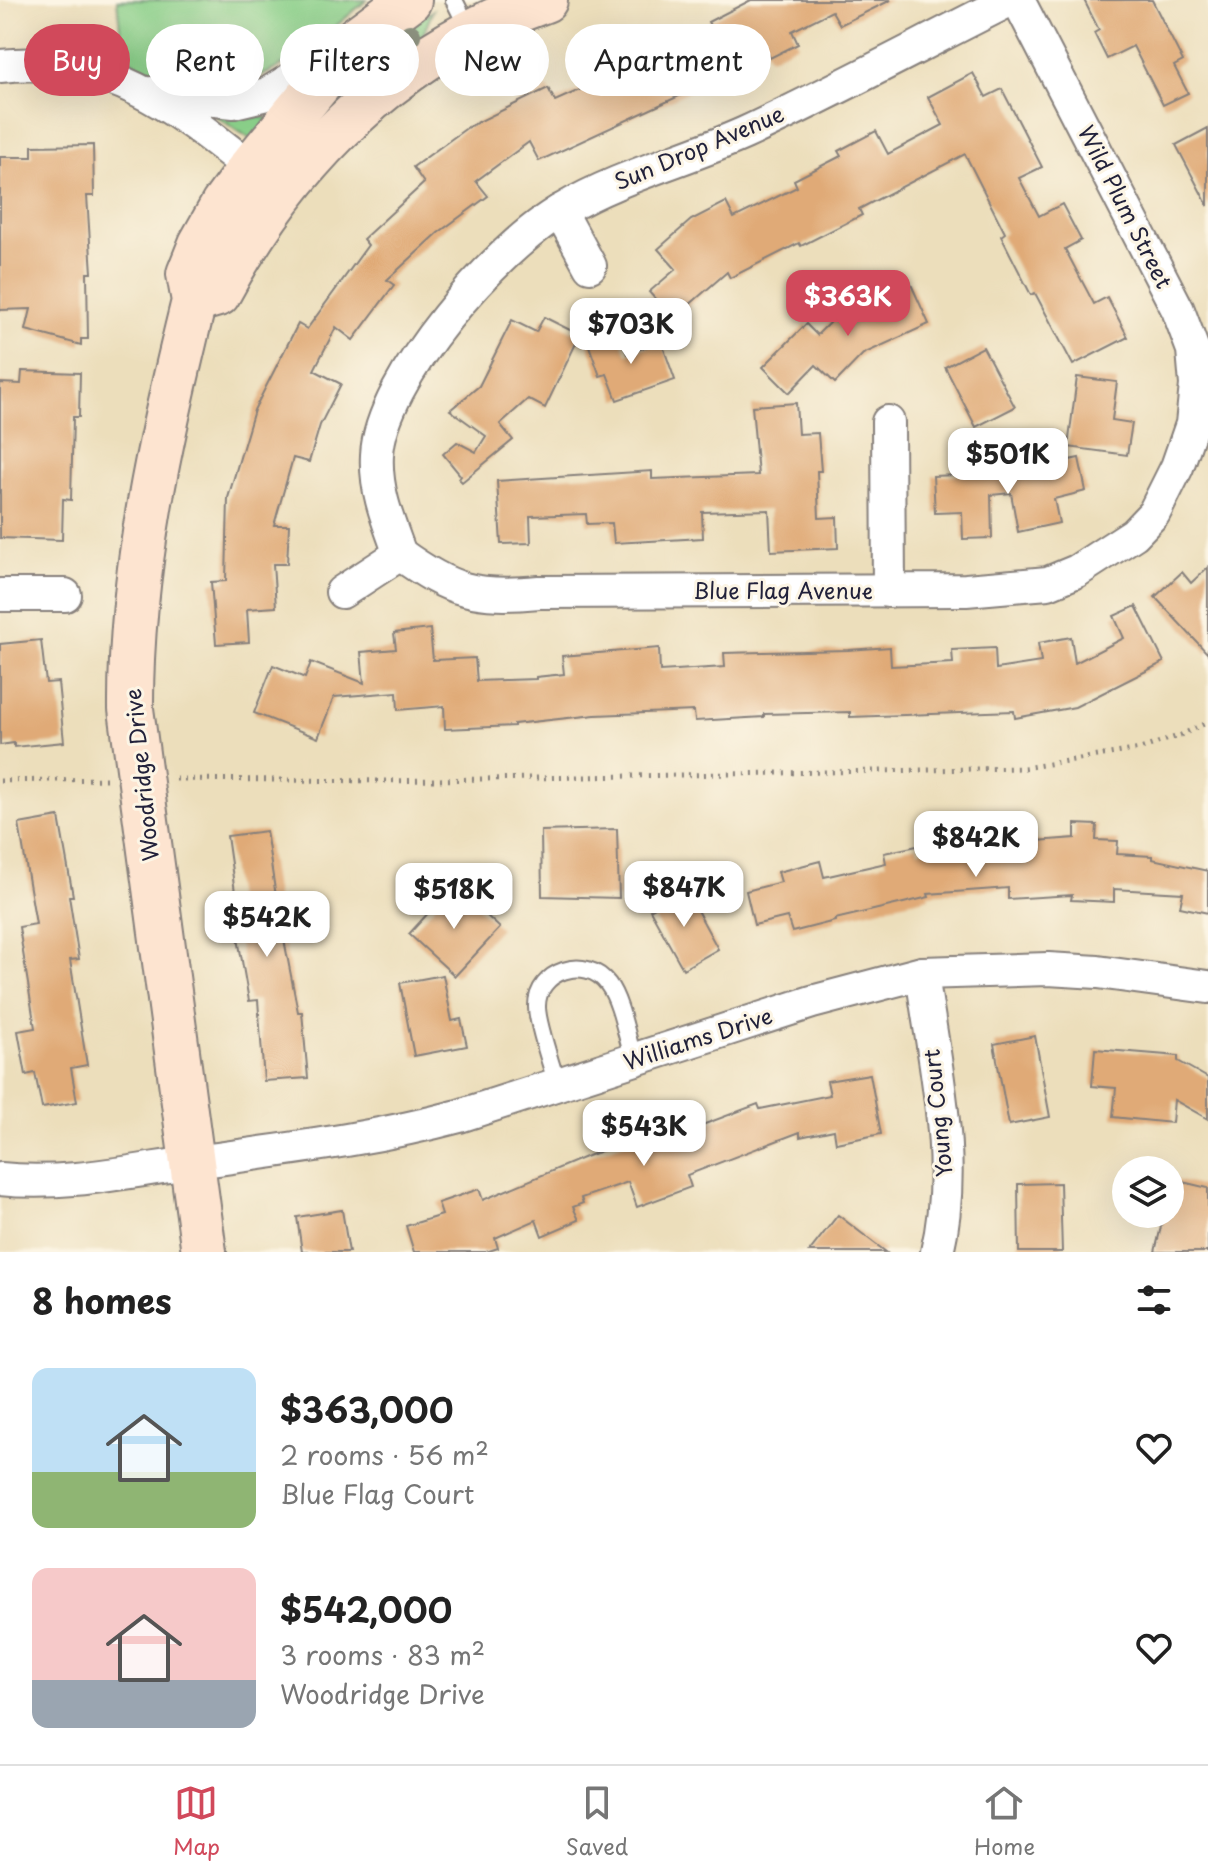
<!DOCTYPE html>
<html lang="en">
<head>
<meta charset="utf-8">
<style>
  :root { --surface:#fff; --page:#f6f6f6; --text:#222; --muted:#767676; --line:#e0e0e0; --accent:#d1495b }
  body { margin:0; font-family:"Playpen Sans",sans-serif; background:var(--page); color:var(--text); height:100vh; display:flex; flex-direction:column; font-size:30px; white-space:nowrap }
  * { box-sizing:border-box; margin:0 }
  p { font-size:26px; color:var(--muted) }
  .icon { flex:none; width:44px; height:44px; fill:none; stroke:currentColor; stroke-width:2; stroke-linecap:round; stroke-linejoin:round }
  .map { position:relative; height:1252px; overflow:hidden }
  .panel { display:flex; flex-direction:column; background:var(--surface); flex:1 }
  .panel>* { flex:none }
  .guide { position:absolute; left:24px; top:24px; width:800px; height:72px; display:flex; gap:16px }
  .controls { position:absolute; left:1112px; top:1156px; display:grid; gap:16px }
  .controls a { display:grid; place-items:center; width:72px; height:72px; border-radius:50%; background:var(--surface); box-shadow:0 8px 32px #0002; font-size:40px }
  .price { position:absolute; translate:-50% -68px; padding:0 18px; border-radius:16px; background:#fff; color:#222; font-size:26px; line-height:52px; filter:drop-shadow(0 2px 4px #0008) }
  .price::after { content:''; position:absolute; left:50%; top:48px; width:24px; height:18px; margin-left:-12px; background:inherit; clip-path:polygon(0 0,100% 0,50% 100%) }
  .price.active { background:var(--accent); color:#fff }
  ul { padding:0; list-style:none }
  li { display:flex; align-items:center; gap:24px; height:200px; padding:0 32px }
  li span { display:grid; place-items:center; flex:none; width:224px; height:160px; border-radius:16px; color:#555 }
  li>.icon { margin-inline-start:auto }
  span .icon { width:96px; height:96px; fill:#fffc; stroke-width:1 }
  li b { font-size:34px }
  h2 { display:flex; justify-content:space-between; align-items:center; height:96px; padding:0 32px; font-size:34px }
  .chip { padding:0 28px; border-radius:36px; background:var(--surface); box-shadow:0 8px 32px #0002; font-size:28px; line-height:72px }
  .chip.active { background:var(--accent); color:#fff }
  .menu { display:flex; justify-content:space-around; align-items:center; height:112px; border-top:2px solid var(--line); background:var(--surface); font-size:22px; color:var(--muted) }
  .menu a { display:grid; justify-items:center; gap:4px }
  .menu .active { color:var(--accent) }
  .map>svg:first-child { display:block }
</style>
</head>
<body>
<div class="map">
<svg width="1208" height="1252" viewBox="0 0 1208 1252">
  <rect width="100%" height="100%" fill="#fcf5e5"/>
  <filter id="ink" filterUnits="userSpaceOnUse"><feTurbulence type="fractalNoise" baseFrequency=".0125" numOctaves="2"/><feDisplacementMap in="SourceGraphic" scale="16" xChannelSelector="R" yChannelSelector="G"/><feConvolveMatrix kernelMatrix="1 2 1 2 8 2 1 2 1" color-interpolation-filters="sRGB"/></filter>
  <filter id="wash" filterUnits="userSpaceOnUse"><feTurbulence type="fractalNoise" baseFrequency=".006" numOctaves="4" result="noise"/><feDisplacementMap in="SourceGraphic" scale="32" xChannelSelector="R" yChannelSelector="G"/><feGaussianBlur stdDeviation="1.8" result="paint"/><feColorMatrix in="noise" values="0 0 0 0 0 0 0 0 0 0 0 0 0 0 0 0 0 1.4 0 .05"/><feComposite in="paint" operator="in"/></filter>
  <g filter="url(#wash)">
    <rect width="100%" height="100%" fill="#ecdebb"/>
    <g fill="#8acf89" stroke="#567862" stroke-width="2">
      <path d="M117,0H367C302,53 252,108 161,77C148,72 135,63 123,56Z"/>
      <polygon points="433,10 421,40 320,121 280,146 349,71"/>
      <polygon points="213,114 269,118 255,142"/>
    </g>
    <g id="blocks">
      <g fill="#e0aa77">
        <polygon points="751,0 891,0 840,25 832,11 792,31 798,44 770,58 764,46 753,52 747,42 710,61 718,78 539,161 529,142 476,181 488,196 438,233 387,280 394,285 353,340 336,327 314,370 341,384 320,425 309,462 293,458 274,525 289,525 287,564 273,564 276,607 247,609 249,642 216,644 211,582 226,581 228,498 254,410 298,324 307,329 368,245 363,239 424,183 413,167 468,127 548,88 555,101 638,64 712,29 708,22"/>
        <polygon points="1084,0 1152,0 1183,61 1174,66 1188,93 1163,105 1133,46 1107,59 1094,33 1099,30"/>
        <polygon points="973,73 986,97 1002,89 1042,167 1019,178 1039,216 1062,204 1081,240 1065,249 1094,304 1107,297 1128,337 1073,365 1035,293 1031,295 1001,236 1005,233 965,154 859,209 862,215 801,246 799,243 730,278 727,272 673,319 649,292 676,269 658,249 691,220 726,202 734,218 797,187 794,180 841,156 838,151 876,131 888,154 943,125 928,97"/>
        <polygon points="1208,128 1208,206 1176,145"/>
        <polygon points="93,145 94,196 87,196 92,273 87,273 88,339 81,339 81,345 26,330 31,309 0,310 0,157 32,157 32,146"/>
        <polygon points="910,282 929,324 863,354 835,383 816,365 789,393 763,367 806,324 817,335 835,317"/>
        <polygon points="544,317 580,335 545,408 528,399 500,424 513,440 462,482 459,479 461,476 443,454 457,442 476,452 486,436 450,410 479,386 512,320 536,332"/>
        <polygon points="619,333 627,354 661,341 675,380 617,400 607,374 600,376 588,343"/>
        <polygon points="983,347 1015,407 976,427 945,367"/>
        <polygon points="22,371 80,373 79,417 73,417 71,500 63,499 62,540 0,538 0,383 21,384"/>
        <polygon points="1077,377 1117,382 1112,420 1132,423 1127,455 1068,447"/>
        <polygon points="796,403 798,434 818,433 821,471 817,471 819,518 837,517 838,548 771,551 769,510 702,512 703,538 614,543 612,523 587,524 586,514 530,516 531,543 501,544 497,481 652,471 652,479 758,475 752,406"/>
        <polygon points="1079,458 1086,491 1054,499 1059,523 1018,532 1011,493 991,495 992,538 963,539 962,512 935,513 933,476 1008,473"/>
        <polygon points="1208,567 1208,654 1155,597 1182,572 1191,583"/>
        <polygon points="1136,606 1164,662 1075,707 1015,718 1014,711 850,717 850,712 764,714 764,717 695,721 694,711 595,715 514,724 514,726 445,729 444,706 398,710 397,692 334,697 318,738 254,713 273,665 305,678 311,662 364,683 361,652 396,649 394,633 430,629 433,660 475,658 477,681 536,679 536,677 564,674 562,656 659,648 660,671 725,667 724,653 848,650 890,647 891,666 953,663 952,650 995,648 996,669 1041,662 1038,643 1071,637 1075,663 1124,638 1114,616"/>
        <polygon points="41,640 46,683 58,682 64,742 14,747 14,743 0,745 0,644"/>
        <polygon points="59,817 73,896 69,896 79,959 70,960 87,1065 71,1068 77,1102 42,1108 35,1073 26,1075 18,1031 35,1028 19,927 36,924 19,824"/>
        <polygon points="1075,824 1097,825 1096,840 1118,841 1117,854 1152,856 1152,859 1208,871 1208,913 1180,907 1183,893 1114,889 1114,902 1071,900 1072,895 1008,899 1008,888 928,894 929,897 835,919 835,921 792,932 787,917 754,925 746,891 781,882 778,872 820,861 824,877 886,863 884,853 917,846 918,850 1075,838"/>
        <polygon points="617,829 619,898 542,896 541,831"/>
        <polygon points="266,831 277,903 298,1012 302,1012 308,1078 264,1081 258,1000 249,1001 235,921 239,920 227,836"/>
        <polygon points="454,885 500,928 455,976 409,934"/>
        <polygon points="686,890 718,949 683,969 650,910"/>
        <polygon points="443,975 452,1021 461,1019 467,1046 414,1056 400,983"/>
        <polygon points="1035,1036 1050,1117 1009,1125 994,1044"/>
        <polygon points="1095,1049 1178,1056 1178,1061 1208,1078 1208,1119 1174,1100 1172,1123 1113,1117 1116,1088 1092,1086"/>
        <polygon points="870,1074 881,1134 836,1143 834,1130 800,1137 800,1132 687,1175 691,1187 637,1207 628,1182 581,1198 583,1203 573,1207 579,1220 542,1236 536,1220 495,1238 498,1248 486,1252 414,1252 406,1226 442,1215 438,1203 479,1189 483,1200 590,1155 669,1126 673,1136 758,1104 760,1109 830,1095 827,1081"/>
        <polygon points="1170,1179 1208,1188 1208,1252 1155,1252 1164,1214 1170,1214"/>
        <polygon points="1060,1183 1062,1252 1019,1252 1018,1184"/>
        <polygon points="342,1210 349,1252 302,1252 297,1217"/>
        <polygon points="838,1215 886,1252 809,1252"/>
      </g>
    </g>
  </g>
  <g filter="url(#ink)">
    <use href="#blocks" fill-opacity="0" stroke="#87807b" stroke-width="2"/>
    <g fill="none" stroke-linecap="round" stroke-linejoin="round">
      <g stroke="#87807b" stroke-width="20">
        <g id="lane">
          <polyline points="454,0 470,32"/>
          <path d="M557,1085C552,1066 537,1024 537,1007C536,971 586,954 608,984C621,1001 627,1039 634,1060"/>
        </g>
      </g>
      <g stroke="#87807b" stroke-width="36">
        <g id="street">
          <path d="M0,66C117,54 181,113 267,181"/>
          <polyline points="152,93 234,102 267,94 337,51"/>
          <polyline points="560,211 590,266"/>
          <polyline points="888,422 889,591"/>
          <path d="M400,554C451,591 476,598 539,592L966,590L1048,583L1077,571L1134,534L1154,513L1177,467L1192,424L1196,385L1193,350L1178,310L1018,0"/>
          <path d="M400,554C388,521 375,490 377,455C380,380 498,246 562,210C619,176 685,160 745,133C835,91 922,44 1010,0"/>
          <polyline points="342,592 400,554"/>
          <polyline points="0,595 65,595"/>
          <path d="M922,973C934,1064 959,1161 937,1252"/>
          <path d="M0,1179C63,1186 126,1172 188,1163C280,1150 370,1140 459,1116L812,1002L922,973L1048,969L1098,972L1208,987"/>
        </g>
      </g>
      <g stroke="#87807b" stroke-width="48">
        <g id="secondary">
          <path d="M194,301L218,294C290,159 398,51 545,0"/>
          <path d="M204,1252L131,709C130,571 161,435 194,301L189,274L201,244L223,205L250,168L356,39L409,0"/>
        </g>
      </g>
      <g stroke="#87807b" stroke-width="5" stroke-dasharray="2 6" stroke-linecap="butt">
        <polyline points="176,779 385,781 1024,768 1140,749 1181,735 1208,722"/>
        <polyline points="0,781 106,779"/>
      </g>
      <use href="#lane" stroke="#fff" stroke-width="16"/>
      <use href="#street" stroke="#fff" stroke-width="32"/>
      <use href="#secondary" stroke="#fde4d0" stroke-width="44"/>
    </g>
    <g fill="#8e9381">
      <circle cx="410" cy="35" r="11"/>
      <circle cx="366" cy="68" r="11"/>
    </g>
  </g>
  <g text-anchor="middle" stroke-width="6" stroke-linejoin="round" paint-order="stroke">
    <g font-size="22" fill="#22223b" stroke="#fcf5e5">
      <text transform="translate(699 148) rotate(-23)" y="8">Sun Drop Avenue</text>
      <text transform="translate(1125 207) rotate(63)" y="8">Wild Plum Street</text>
      <text x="783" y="599">Blue Flag Avenue</text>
      <text transform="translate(142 775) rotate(-96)" y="8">Woodridge Drive</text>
      <text transform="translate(698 1039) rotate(-18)" y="8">Williams Drive</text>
      <text transform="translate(938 1113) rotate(-96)" y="8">Young Court</text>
    </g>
  </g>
</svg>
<div class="controls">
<a><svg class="icon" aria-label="layers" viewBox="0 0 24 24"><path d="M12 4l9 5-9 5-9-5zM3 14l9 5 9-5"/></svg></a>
</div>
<b class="price active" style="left:848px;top:338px">$363K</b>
<b class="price" style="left:631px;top:366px">$703K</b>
<b class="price" style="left:1008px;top:496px">$501K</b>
<b class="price" style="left:976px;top:879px">$842K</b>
<b class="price" style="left:684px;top:929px">$847K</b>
<b class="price" style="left:454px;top:931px">$518K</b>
<b class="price" style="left:267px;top:959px">$542K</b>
<b class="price" style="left:644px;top:1168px">$543K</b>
<div class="guide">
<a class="chip active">Buy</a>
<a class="chip">Rent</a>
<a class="chip">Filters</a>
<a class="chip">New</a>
<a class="chip">Apartment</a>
</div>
</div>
<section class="panel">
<h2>8 homes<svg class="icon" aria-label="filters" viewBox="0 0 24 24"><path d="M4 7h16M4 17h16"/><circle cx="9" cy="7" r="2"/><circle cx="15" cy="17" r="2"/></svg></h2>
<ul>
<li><span style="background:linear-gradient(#bfe0f5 65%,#8fb573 0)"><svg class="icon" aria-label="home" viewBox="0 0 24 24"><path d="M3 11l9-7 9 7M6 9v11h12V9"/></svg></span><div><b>$363,000</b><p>2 rooms · 56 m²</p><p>Blue Flag Court</p></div><svg class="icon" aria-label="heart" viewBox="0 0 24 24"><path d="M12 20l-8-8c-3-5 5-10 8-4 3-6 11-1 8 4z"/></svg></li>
<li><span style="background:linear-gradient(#f6c9c9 70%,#9aa5b1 0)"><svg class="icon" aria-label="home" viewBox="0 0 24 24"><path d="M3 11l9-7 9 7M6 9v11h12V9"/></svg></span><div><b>$542,000</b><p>3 rooms · 83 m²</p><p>Woodridge Drive</p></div><svg class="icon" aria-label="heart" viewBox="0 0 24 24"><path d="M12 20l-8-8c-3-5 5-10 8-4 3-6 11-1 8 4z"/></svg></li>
</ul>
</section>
<nav class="menu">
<a class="active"><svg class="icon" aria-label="map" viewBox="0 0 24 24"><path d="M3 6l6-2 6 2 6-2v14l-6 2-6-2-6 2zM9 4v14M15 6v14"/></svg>Map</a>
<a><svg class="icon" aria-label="saved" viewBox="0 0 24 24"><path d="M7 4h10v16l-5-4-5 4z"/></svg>Saved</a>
<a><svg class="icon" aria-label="home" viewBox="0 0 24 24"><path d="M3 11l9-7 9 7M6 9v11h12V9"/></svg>Home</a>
</nav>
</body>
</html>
